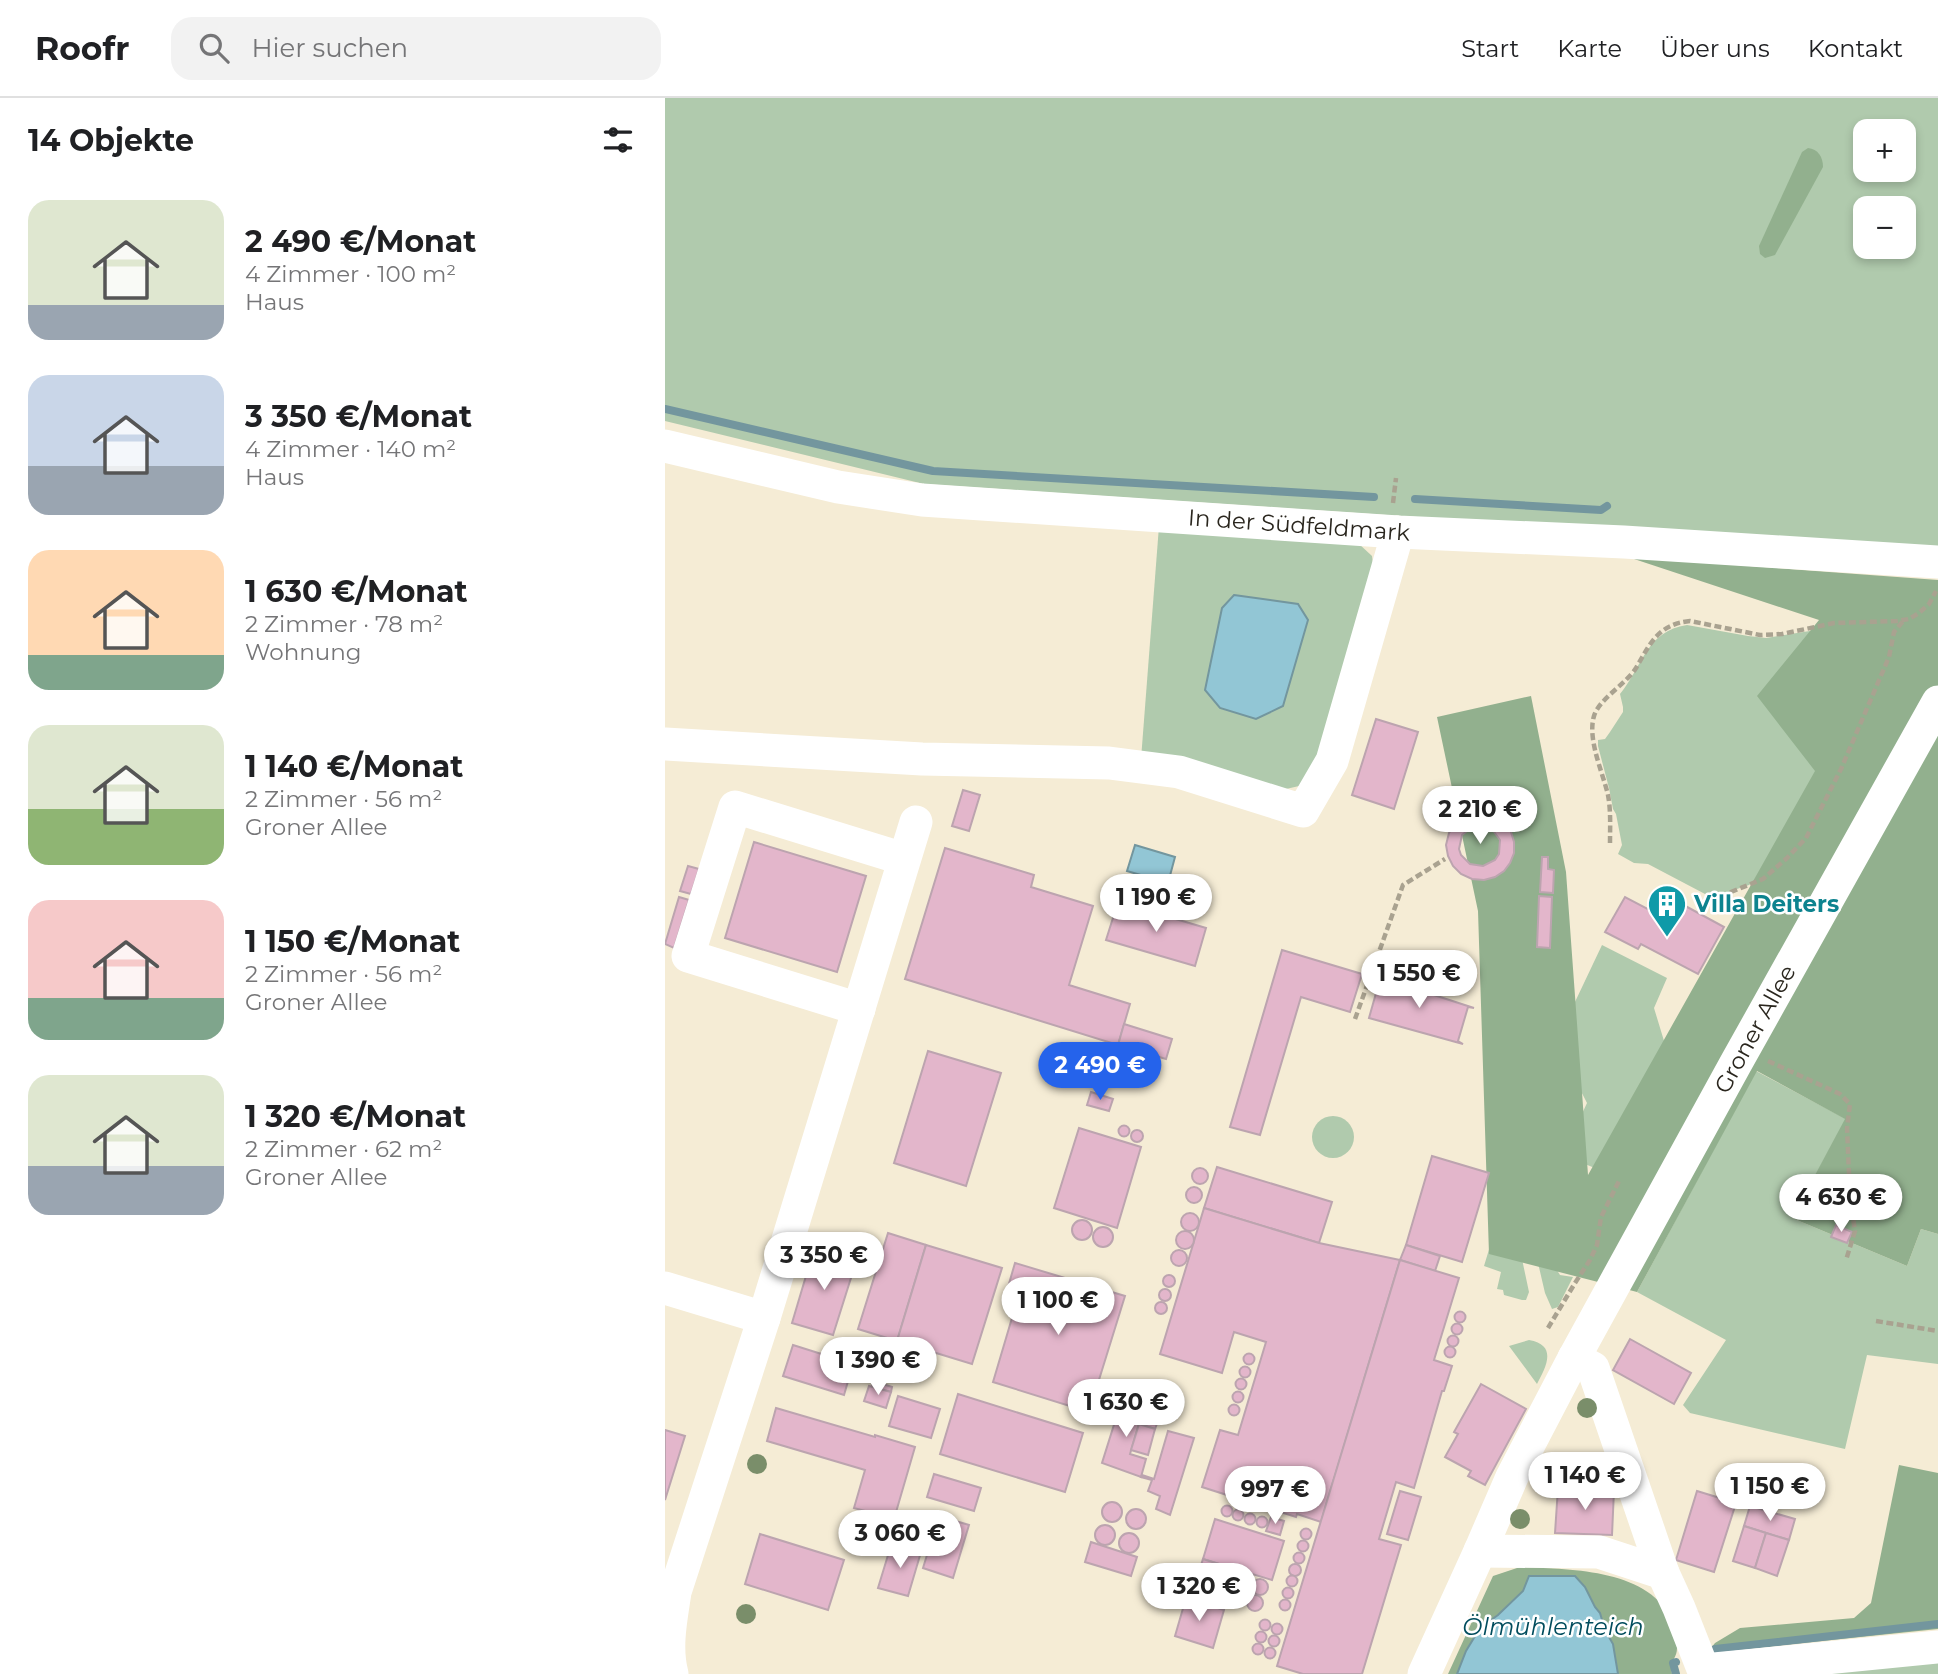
<!DOCTYPE html>
<html lang="de">
<head>
<meta charset="utf-8">
<style>
  :root { --surface:#fff; --page:#f2f2f2; --text:#202124; --muted:#757577; --line:#e0e0e0; --accent:#2563eb }
  body { margin:0; font-family:Montserrat,sans-serif; background:var(--page); color:var(--text); height:100vh; display:flex; flex-direction:column; font-size:26px; white-space:nowrap }
  * { box-sizing:border-box; margin:0 }
  p { font-size:23px; color:var(--muted) }
  .icon { flex:none; width:38px; height:38px; fill:none; stroke:currentColor; stroke-width:2; stroke-linecap:round; stroke-linejoin:round }
  .map { position:relative; flex:1; overflow:hidden }
  .side { display:flex; flex-direction:column; background:var(--surface); width:665px }
  .side>* { flex:none }
  .controls { position:absolute; left:1188px; top:21px; display:grid; gap:14px }
  .controls a { display:grid; place-items:center; width:63px; height:63px; border-radius:14px; background:var(--surface); box-shadow:0 4px 10px #0003; font-size:35px }
  .price { position:absolute; translate:-50% -60px; padding:0 16px; border-radius:24px; background:#fff; color:#222; font-size:23px; line-height:46px; filter:drop-shadow(0 2px 4px #0008) }
  .price::after { content:''; position:absolute; left:50%; top:42px; width:21px; height:16px; margin-left:-10px; background:inherit; clip-path:polygon(0 0,100% 0,50% 100%) }
  .price.selected { background:var(--accent); color:#fff }
  ul { padding:0; list-style:none }
  li { display:flex; align-items:center; gap:21px; height:175px; padding:0 28px }
  li span { display:grid; place-items:center; flex:none; width:196px; height:140px; border-radius:21px; color:#555 }
  li>.icon { margin-inline-start:auto }
  span .icon { width:84px; height:84px; fill:#fffc; stroke-width:1 }
  li b { font-size:30px }
  h2 { display:flex; justify-content:space-between; align-items:center; height:84px; padding:0 28px; font-size:30px }
  header { display:flex; align-items:center; gap:42px; box-sizing:border-box; height:98px; padding:0 35px; background:var(--surface); border-bottom:2px solid var(--line) }
  header strong { font-size:33px }
  nav { display:flex; gap:38px; margin-inline-start:auto; font-size:24px }
  .search { width:490px; height:63px; background:var(--page); display:flex; align-items:center; gap:18px; box-sizing:border-box; padding:0 24px; border-radius:21px; color:var(--muted); font-size:26px }
  main { display:flex; flex:1; min-height:0 }
  .map>svg:first-child { display:block }
</style>
</head>
<body>
<header>
<strong>Roofr</strong>
<div class="search"><svg class="icon" aria-label="search" viewBox="0 0 24 24"><circle cx="10" cy="10" r="6"/><path d="M15 15l6 6"/></svg>Hier suchen</div>
<nav><a>Start</a><a>Karte</a><a>Über uns</a><a>Kontakt</a></nav>
</header>
<main>
<section class="side">
<h2>14 Objekte<svg class="icon" aria-label="filters" viewBox="0 0 24 24"><path d="M4 7h16M4 17h16"/><circle cx="9" cy="7" r="2"/><circle cx="15" cy="17" r="2"/></svg></h2>
<ul>
<li><span style="background:linear-gradient(#dfe7d0 75%,#9aa5b1 0)"><svg class="icon" aria-label="home" viewBox="0 0 24 24"><path d="M3 11l9-7 9 7M6 9v11h12V9"/></svg></span><div><b>2 490 €/Monat</b><p>4 Zimmer · 100 m²</p><p>Haus</p></div></li>
<li><span style="background:linear-gradient(#c9d6e8 65%,#9aa5b1 0)"><svg class="icon" aria-label="home" viewBox="0 0 24 24"><path d="M3 11l9-7 9 7M6 9v11h12V9"/></svg></span><div><b>3 350 €/Monat</b><p>4 Zimmer · 140 m²</p><p>Haus</p></div></li>
<li><span style="background:linear-gradient(#ffd9b3 75%,#7fa58c 0)"><svg class="icon" aria-label="home" viewBox="0 0 24 24"><path d="M3 11l9-7 9 7M6 9v11h12V9"/></svg></span><div><b>1 630 €/Monat</b><p>2 Zimmer · 78 m²</p><p>Wohnung</p></div></li>
<li><span style="background:linear-gradient(#dfe7d0 60%,#8fb573 0)"><svg class="icon" aria-label="home" viewBox="0 0 24 24"><path d="M3 11l9-7 9 7M6 9v11h12V9"/></svg></span><div><b>1 140 €/Monat</b><p>2 Zimmer · 56 m²</p><p>Groner Allee</p></div></li>
<li><span style="background:linear-gradient(#f6c9c9 70%,#7fa58c 0)"><svg class="icon" aria-label="home" viewBox="0 0 24 24"><path d="M3 11l9-7 9 7M6 9v11h12V9"/></svg></span><div><b>1 150 €/Monat</b><p>2 Zimmer · 56 m²</p><p>Groner Allee</p></div></li>
<li><span style="background:linear-gradient(#dfe7d0 65%,#9aa5b1 0)"><svg class="icon" aria-label="home" viewBox="0 0 24 24"><path d="M3 11l9-7 9 7M6 9v11h12V9"/></svg></span><div><b>1 320 €/Monat</b><p>2 Zimmer · 62 m²</p><p>Groner Allee</p></div></li>
</ul>
</section>
<div class="map">
<svg width="1273" height="1576" viewBox="0 0 1273 1576">
  <rect width="100%" height="100%" fill="#f5ecd5"/>
  <g fill="#b0caad" fill-rule="evenodd">
    <path d="M0,0H1273V454L259,386L0,323ZM1200,33H1239V72H1200ZM1200,110H1239V149H1200Z"/>
    <polygon points="494,428 693,445 707,458 710,483 656,658 634,688 621,691 476,661"/>
    <path d="M1022,527L1083,538L1101,540L1151,532L1214,531L1118,759L1084,787L1069,792L1058,799L1056,804L1044,803L1040,796L983,766L969,765L953,756L957,747L951,716L948,711L944,690L933,648V642L940,641L945,634L958,614V609L955,596C978,568 981,533 1022,527Z"/>
    <polygon points="937,847 1002,880 989,910 1010,979 959,1082 898,1057 922,1005 891,944"/>
    <polygon points="1091,973 1181,1021 1127,1120 1242,1168 1256,1131 1273,1136 1273,1266 1202,1257 1180,1351 1025,1315 1018,1307 1061,1242 972,1194"/>
    <circle cx="668" cy="1039" r="21"/>
    <polygon points="857,1096 883,1158 895,1177 908,1179 893,1209 887,1211 880,1195"/>
    <polygon points="844,1100 864,1194 861,1202 857,1202 839,1197 838,1192 832,1191 836,1174 819,1168 839,1102"/>
    <path d="M864,1242C893,1247 881,1269 872,1286L844,1248Z"/>
    <polygon points="1273,1560 1273,1576 1101,1576"/>
  </g>
  <g fill="#92b08e">
    <path d="M1143,50C1153,51 1158,59 1158,69L1110,157L1100,160L1095,156L1094,148L1137,54Z"/>
    <polygon points="963,459 1273,482 1273,1136 1256,1131 1242,1168 1127,1120 1180,1021 1092,973 972,1194 824,1156 813,813 772,619 866,598 901,774 923,1077 1150,673 1092,598 1154,522"/>
    <polygon points="1234,1367 1273,1375 1273,1531 1042,1555 1050,1545 1075,1530 1189,1520 1206,1505"/>
    <path d="M855,1469C902,1471 987,1470 1007,1524C1009,1531 1012,1543 1012,1550C1012,1561 1004,1563 1007,1576H953C950,1542 935,1518 920,1489L858,1493L833,1517L801,1553L792,1576H783L828,1478Z"/>
  </g>
  <g fill="#92c6d5" stroke="#73969e" stroke-width="2">
    <polygon points="569,497 633,506 643,522 618,608 591,621 555,610 540,592 557,510"/>
    <polygon points="470,747 510,759 503,785 462,773"/>
    <polygon points="864,1478 910,1478 920,1489 930,1509 935,1515 940,1532 948,1546 953,1576 792,1576 801,1553 815,1530 833,1517 858,1493"/>
  </g>
  <g fill="none" stroke-linecap="round" stroke-linejoin="round">
    <g stroke="#73969e" stroke-width="8">
      <polyline points="0,311 268,373 709,399"/>
      <polyline points="750,401 936,412 942,408"/>
      <polyline points="1050,1551 1273,1526"/>
      <polyline points="1011,1576 1008,1565 1011,1564"/>
    </g>
  </g>
  <g fill="#e3b6cb" stroke="#bca4af" stroke-width="2" fill-rule="evenodd">
    <polygon points="711,621 753,634 729,711 687,697"/>
    <polygon points="298,692 315,697 304,733 287,728"/>
    <path d="M811,715H822L832,719L840,725L846,734L849,744V755L845,765L839,773L830,779L819,782L807,781L796,776L788,768L783,758L781,747L784,735L791,725L800,718ZM814,727L827,731L835,742L834,756L830,762L818,768L805,766L796,757L794,751L797,737L807,729Z"/>
    <polygon points="89,744 201,778 172,874 60,840"/>
    <polygon points="280,750 369,777 366,789 428,808 404,887 465,906 453,947 240,881"/>
    <polygon points="877,759 883,759 883,771 889,772 888,795 875,794"/>
    <polygon points="23,768 34,771 26,796 15,793"/>
    <polygon points="874,798 887,799 885,850 872,849"/>
    <polygon points="1002,798 1059,829 1033,876 976,846 973,851 940,834 960,799 992,816"/>
    <polygon points="14,799 24,802 9,850 0,846"/>
    <polygon points="453,804 541,830 530,868 441,842"/>
    <polygon points="617,852 697,876 685,914 636,899 595,1037 565,1029"/>
    <polygon points="715,881 749,891 751,882 772,889 769,897 809,910 803,909 793,943 798,946 704,920"/>
    <polygon points="459,926 507,941 501,961 453,947"/>
    <polygon points="263,953 336,975 301,1088 229,1065"/>
    <polygon points="426,994 448,1001 444,1013 422,1007"/>
    <circle cx="459" cy="1033" r="5.5"/>
    <polygon points="414,1030 476,1049 452,1130 389,1110"/>
    <circle cx="472" cy="1038" r="6"/>
    <polygon points="767,1058 824,1075 797,1164 741,1147"/>
    <polygon points="552,1069 667,1104 654,1145 539,1110"/>
    <circle cx="535" cy="1078" r="8"/>
    <circle cx="529" cy="1097" r="8"/>
    <polygon points="539,1110 654,1145 735,1162 656,1424 632,1416 631,1419 537,1389 555,1332 573,1337 601,1244 569,1234 557,1275 495,1256"/>
    <circle cx="525" cy="1124" r="9"/>
    <circle cx="417" cy="1132" r="10"/>
    <polygon points="1171,1127 1187,1134 1182,1145 1166,1139"/>
    <circle cx="438" cy="1139" r="10"/>
    <circle cx="520" cy="1142" r="9"/>
    <polygon points="223,1135 261,1147 232,1243 193,1231"/>
    <polygon points="261,1147 337,1170 307,1266 232,1243"/>
    <polygon points="741,1147 775,1158 770,1173 735,1162"/>
    <polygon points="149,1151 191,1164 168,1237 127,1225"/>
    <circle cx="514" cy="1160" r="8"/>
    <polygon points="735,1162 794,1180 769,1262 787,1268 779,1293 777,1293 749,1390 731,1384 714,1441 736,1447 697,1576 638,1576 612,1568"/>
    <polygon points="350,1165 460,1198 424,1314 328,1284 355,1193 343,1189"/>
    <circle cx="504" cy="1183" r="6"/>
    <circle cx="500" cy="1197" r="6"/>
    <circle cx="496" cy="1210" r="6"/>
    <circle cx="795" cy="1219" r="5.5"/>
    <circle cx="792" cy="1231" r="5.5"/>
    <circle cx="788" cy="1243" r="5.5"/>
    <polygon points="965,1241 1026,1275 1009,1306 948,1272"/>
    <polygon points="128,1247 185,1265 185,1272 186,1265 188,1266 179,1297 118,1278"/>
    <circle cx="785" cy="1254" r="5.5"/>
    <circle cx="584" cy="1261" r="5.5"/>
    <circle cx="580" cy="1274" r="5.5"/>
    <circle cx="576" cy="1286" r="5.5"/>
    <polygon points="208,1283 227,1289 226,1294 207,1289"/>
    <polygon points="816,1286 861,1311 820,1387 803,1378 806,1373 780,1359 793,1336 789,1334"/>
    <polygon points="204,1288 226,1294 221,1310 199,1303"/>
    <circle cx="573" cy="1299" r="5.5"/>
    <polygon points="293,1296 418,1335 400,1394 275,1356"/>
    <polygon points="233,1298 275,1311 266,1340 224,1328"/>
    <polygon points="458,1298 480,1305 465,1356 481,1361 476,1379 437,1365"/>
    <polygon points="481,1304 498,1309 490,1331 474,1326"/>
    <circle cx="569" cy="1312" r="5.5"/>
    <polygon points="111,1310 210,1339 210,1337 250,1349 229,1421 189,1410 200,1372 102,1343"/>
    <polygon points="474,1326 490,1331 483,1357 466,1352"/>
    <polygon points="0,1332 20,1338 0,1402"/>
    <polygon points="503,1333 529,1340 505,1417 491,1411 495,1398 483,1393 487,1382 476,1379 477,1377 489,1381"/>
    <polygon points="269,1376 316,1390 309,1413 262,1399"/>
    <polygon points="893,1390 949,1392 947,1437 890,1435"/>
    <polygon points="735,1393 756,1399 743,1442 722,1436"/>
    <polygon points="1032,1393 1071,1405 1049,1474 1011,1462"/>
    <circle cx="447" cy="1414" r="10"/>
    <circle cx="562" cy="1413" r="5.5"/>
    <polygon points="1085,1408 1130,1421 1124,1442 1079,1428"/>
    <circle cx="471" cy="1421" r="10"/>
    <circle cx="573" cy="1417" r="5.5"/>
    <circle cx="585" cy="1421" r="5.5"/>
    <polygon points="259,1416 267,1419 262,1435 254,1433"/>
    <polygon points="274,1418 304,1427 288,1480 258,1470"/>
    <circle cx="597" cy="1424" r="5.5"/>
    <polygon points="606,1419 619,1423 615,1437 601,1433"/>
    <polygon points="550,1421 619,1443 607,1482 538,1461"/>
    <circle cx="440" cy="1437" r="10"/>
    <polygon points="1079,1428 1101,1435 1090,1470 1068,1463"/>
    <circle cx="641" cy="1436" r="5.5"/>
    <circle cx="464" cy="1445" r="10"/>
    <polygon points="1101,1435 1124,1442 1112,1478 1090,1470"/>
    <polygon points="95,1436 179,1462 163,1512 80,1486"/>
    <circle cx="638" cy="1448" r="5.5"/>
    <polygon points="227,1444 256,1454 243,1498 213,1490"/>
    <polygon points="426,1444 472,1459 466,1478 420,1464"/>
    <circle cx="634" cy="1460" r="5.5"/>
    <polygon points="538,1461 588,1477 580,1504 529,1488"/>
    <circle cx="630" cy="1472" r="6"/>
    <circle cx="627" cy="1483" r="5.5"/>
    <circle cx="595" cy="1489" r="8"/>
    <circle cx="623" cy="1495" r="5.5"/>
    <circle cx="590" cy="1505" r="8"/>
    <polygon points="521,1500 559,1512 548,1550 510,1538"/>
    <circle cx="620" cy="1507" r="5.5"/>
    <circle cx="600" cy="1527" r="5.5"/>
    <circle cx="612" cy="1531" r="5.5"/>
    <circle cx="596" cy="1539" r="5.5"/>
    <circle cx="609" cy="1543" r="5.5"/>
    <circle cx="593" cy="1551" r="5.5"/>
    <circle cx="605" cy="1555" r="5.5"/>
  </g>
  <g fill="none" stroke-linecap="round" stroke-linejoin="round">
    <g stroke="#a9a290" stroke-width="4.5" stroke-dasharray="7 3.5" stroke-linecap="butt">
      <polyline points="728,405 731,380"/>
      <path d="M945,745C945,729 946,713 943,697C938,675 922,641 929,618C934,601 961,586 971,570C985,546 993,526 1025,523L1095,537L1117,536L1169,525L1232,523L1244,521L1254,515L1264,506L1271,493"/>
      <polyline points="1053,811 1066,794 1098,781 1122,760 1141,740 1176,671 1224,559 1229,534 1239,522"/>
      <polyline points="690,921 738,787 780,761"/>
      <polyline points="1103,963 1175,996 1185,1006 1182,1030 1185,1099 1190,1133 1181,1162"/>
      <polyline points="1211,1223 1273,1233"/>
      <polyline points="883,1230 910,1185 925,1162 932,1147 936,1119 954,1083"/>
    </g>
    <g stroke="#fff" stroke-width="33">
      <polyline points="0,348 173,389 257,402 733,434 959,444 1273,464"/>
      <polyline points="0,646 257,661 444,665 514,674 638,713 667,663 733,434"/>
      <polyline points="194,911 23,858 70,709 239,761"/>
      <polyline points="0,1190 99,1220"/>
      <polyline points="815,1453 934,1454 998,1475 928,1270 909,1260"/>
      <polyline points="998,1475 1014,1510 1040,1576"/>
      <polyline points="1039,1572 1273,1549"/>
      <path d="M7,1576C0,1549 6,1521 10,1494L99,1220L251,724"/>
      <polyline points="759,1576 815,1453 847,1379 909,1260 1071,965 1273,604"/>
    </g>
  </g>
  <g fill="#7a8e6a">
    <circle cx="922" cy="1310" r="10"/>
    <circle cx="92" cy="1366" r="10"/>
    <circle cx="855" cy="1421" r="10"/>
    <circle cx="81" cy="1516" r="10"/>
  </g>
  <defs>
    <g id="building-pin" transform="scale(2.0125)"><path d="M0 17L-7.5 6A9.5 9.5 0 1 1 7.5 6Z" fill="#0f9aa8" stroke="#fff"/><path d="M-4-6H4V6H1V3H-1V6H-4ZM-2.5-4.3h1.7v1.8h-1.7ZM.8-4.3h1.7v1.8H.8ZM-2.5-1h1.7V.8h-1.7ZM.8-1h1.7V.8H.8Z" fill="#fff"/></g>
  </defs>
  <g fill-rule="evenodd">
    <use href="#building-pin" x="1002" y="806"/>
  </g>
  <g text-anchor="middle" stroke-width="5" stroke-linejoin="round" paint-order="stroke">
    <g font-size="23" fill="#2a261e" stroke="#fff">
      <text transform="translate(634 427) rotate(4)" y="8">In der Südfeldmark</text>
      <text transform="translate(1090 931) rotate(-61)" y="8">Groner Allee</text>
    </g>
    <g font-size="23" font-weight="bold" fill="#0d838f" stroke="#fff" text-anchor="start">
      <text x="1029" y="814">Villa Deiters</text>
    </g>
    <g font-size="24" font-style="italic" fill="#004c5d" stroke="#fff">
      <text x="888" y="1537">Ölmühlenteich</text>
    </g>
  </g>
</svg>
<div class="controls">
<a>+</a>
<a>−</a>
</div>
<b class="price" style="left:815px;top:748px">2 210 €</b>
<b class="price" style="left:491px;top:836px">1 190 €</b>
<b class="price" style="left:754px;top:912px">1 550 €</b>
<b class="price selected" style="left:435px;top:1004px">2 490 €</b>
<b class="price" style="left:1176px;top:1136px">4 630 €</b>
<b class="price" style="left:159px;top:1194px">3 350 €</b>
<b class="price" style="left:393px;top:1239px">1 100 €</b>
<b class="price" style="left:213px;top:1299px">1 390 €</b>
<b class="price" style="left:461px;top:1341px">1 630 €</b>
<b class="price" style="left:920px;top:1414px">1 140 €</b>
<b class="price" style="left:1105px;top:1425px">1 150 €</b>
<b class="price" style="left:610px;top:1428px">997 €</b>
<b class="price" style="left:235px;top:1472px">3 060 €</b>
<b class="price" style="left:534px;top:1525px">1 320 €</b>
</div>
</main>
</body>
</html>
